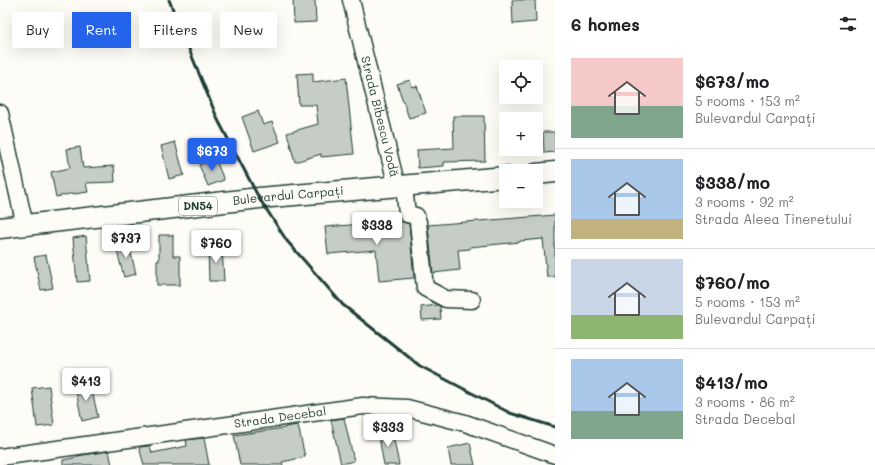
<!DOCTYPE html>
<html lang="en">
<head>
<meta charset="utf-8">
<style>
  :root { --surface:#fff; --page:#f2f2f2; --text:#202124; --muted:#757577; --line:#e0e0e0; --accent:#2563eb }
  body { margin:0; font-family:Mali,sans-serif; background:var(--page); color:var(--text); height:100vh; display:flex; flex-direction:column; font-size:15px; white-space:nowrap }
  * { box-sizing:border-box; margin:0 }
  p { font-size:13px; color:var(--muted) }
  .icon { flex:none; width:22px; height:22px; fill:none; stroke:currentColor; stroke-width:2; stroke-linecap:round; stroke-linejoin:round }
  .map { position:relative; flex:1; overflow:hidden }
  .panel { display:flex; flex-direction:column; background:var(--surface); width:320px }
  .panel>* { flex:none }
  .top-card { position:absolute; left:12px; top:12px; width:380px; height:36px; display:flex; gap:8px }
  .fabs { position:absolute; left:499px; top:60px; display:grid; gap:8px }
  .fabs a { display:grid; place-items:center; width:44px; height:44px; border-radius:0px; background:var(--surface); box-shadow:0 4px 16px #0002; font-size:20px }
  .price { position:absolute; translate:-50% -34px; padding:0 9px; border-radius:4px; background:#fff; color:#222; font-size:13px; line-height:26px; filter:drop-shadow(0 1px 2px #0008) }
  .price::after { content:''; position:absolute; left:50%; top:24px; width:12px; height:9px; margin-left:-6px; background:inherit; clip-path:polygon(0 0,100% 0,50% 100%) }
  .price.active { background:var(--accent); color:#fff }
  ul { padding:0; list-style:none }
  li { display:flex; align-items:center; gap:12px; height:100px; padding:0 16px }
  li+li { border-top:1px solid var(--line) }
  li span { display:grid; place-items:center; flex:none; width:112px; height:80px; border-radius:0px; color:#555 }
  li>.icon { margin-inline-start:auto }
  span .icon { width:48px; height:48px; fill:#fffc; stroke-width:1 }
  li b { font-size:17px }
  h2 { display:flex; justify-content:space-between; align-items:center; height:48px; padding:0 16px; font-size:17px }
  .tag { padding:0 14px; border-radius:0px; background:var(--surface); box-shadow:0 4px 16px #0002; font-size:14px; line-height:36px }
  .tag.active { background:var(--accent); color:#fff }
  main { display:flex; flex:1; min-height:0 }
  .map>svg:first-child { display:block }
</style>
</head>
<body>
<main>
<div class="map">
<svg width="555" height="465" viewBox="0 0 555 465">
  <rect width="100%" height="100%" fill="#fdfcf7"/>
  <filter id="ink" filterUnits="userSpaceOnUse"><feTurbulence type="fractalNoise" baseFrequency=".025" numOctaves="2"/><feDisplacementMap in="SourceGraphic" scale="8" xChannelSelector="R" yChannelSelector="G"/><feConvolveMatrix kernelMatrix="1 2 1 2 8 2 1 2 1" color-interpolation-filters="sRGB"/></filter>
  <g filter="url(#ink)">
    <g fill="#c6cdc7" stroke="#1f3d34">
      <polygon points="293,0 315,0 316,22 294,23"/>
      <polygon points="512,0 535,0 536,22 513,24"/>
      <polygon points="313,73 313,82 346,78 354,154 321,157 321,154 295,162 287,133 318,124 316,105 299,105 297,74"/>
      <polygon points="410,80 412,87 417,86 426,113 409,118 397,84"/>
      <polygon points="258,111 263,125 272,122 280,142 254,151 242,117"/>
      <polygon points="453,116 484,116 485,161 444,162 444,166 418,168 417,150 454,148"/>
      <polygon points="543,132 555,132 555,152 544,153"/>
      <polygon points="175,142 184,175 169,179 161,146"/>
      <polygon points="80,147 83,168 114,166 115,182 86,183 88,192 74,194 74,193 56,197 51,172 70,168 67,149"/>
      <polygon points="215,158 224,180 208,186 199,165"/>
      <polygon points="555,215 555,277 547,277 543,239 520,241 520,242 470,247 470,249 458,250 460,270 433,273 428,225"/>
      <polygon points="400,221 409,224 414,278 379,281 376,250 328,254 325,227"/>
      <polygon points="159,235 173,235 173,256 180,256 180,285 157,285 157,261 159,261"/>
      <polygon points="86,236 90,281 77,282 73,238"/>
      <polygon points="128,241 136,274 124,277 115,244"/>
      <polygon points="222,247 224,281 209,281 208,248"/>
      <polygon points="46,255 53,288 41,290 34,257"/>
      <polygon points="438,305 440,307 441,319 422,320 421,307"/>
      <polygon points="90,382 98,417 82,421 75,386"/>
      <polygon points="49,386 54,425 37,427 32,388"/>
      <polygon points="344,418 354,461 341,464 331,420"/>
      <polygon points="298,425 305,457 282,462 283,465 240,465 234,435 285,428 285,427"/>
      <polygon points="392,430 399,465 384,465 378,432"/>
      <polygon points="204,438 209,465 144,465 139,447 150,446 152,453 187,446 186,440"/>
      <polygon points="470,443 475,465 451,465 448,448"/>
      <polygon points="109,451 112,465 63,465 63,460 77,457 77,456"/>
    </g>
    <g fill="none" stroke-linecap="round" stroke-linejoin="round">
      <g stroke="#1f3d34" stroke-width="19">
        <g id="minor">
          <path id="s1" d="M351,0L397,187"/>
          <polyline points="0,113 25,226"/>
          <polyline points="404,186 407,214 416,216 418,222 425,288 446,299 472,300"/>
          <path id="s2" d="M0,457L363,406L407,408L465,423L555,455"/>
        </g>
      </g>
      <g stroke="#1f3d34" stroke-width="23">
        <g id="major">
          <polyline points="536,174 555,172"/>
          <path id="s3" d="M0,228L259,198L506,177"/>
        </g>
      </g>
      <use href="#minor" stroke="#fdfcf7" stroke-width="16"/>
      <use href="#major" stroke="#fdfcf7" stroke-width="20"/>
      <polyline stroke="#1f3d34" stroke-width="3" points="169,0 218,120 259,198 287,241 343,305 420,366 510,413 555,427"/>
    </g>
  </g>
  <g text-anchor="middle" stroke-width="3" stroke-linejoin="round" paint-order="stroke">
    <rect fill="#fdfcf7" stroke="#62766e" stroke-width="1" x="179" y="197" width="38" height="18" rx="3"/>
    <g font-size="11" font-weight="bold" fill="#1f3d34">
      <text x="198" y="210">DN54</text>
    </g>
    <g font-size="12" fill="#1f3d34" stroke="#fdfcf7">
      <text dy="4" stroke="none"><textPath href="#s1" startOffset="120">Strada Bibescu Vodă</textPath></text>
      <text dy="4" stroke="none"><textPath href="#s3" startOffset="290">Bulevardul Carpați</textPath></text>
      <text dy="4" stroke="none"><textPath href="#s2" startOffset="283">Strada Decebal</textPath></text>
    </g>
  </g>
</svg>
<div class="fabs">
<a><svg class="icon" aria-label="locate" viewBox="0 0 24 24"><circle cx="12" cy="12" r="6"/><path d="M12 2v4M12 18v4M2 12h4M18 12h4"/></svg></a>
<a>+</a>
<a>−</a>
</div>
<b class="price active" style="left:212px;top:172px">$673</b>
<b class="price" style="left:377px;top:246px">$338</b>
<b class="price" style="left:126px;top:259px">$737</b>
<b class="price" style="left:216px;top:264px">$760</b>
<b class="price" style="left:86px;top:402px">$413</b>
<b class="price" style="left:388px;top:448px">$333</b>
<div class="top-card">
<a class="tag">Buy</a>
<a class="tag active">Rent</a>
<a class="tag">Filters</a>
<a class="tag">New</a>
</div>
</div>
<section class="panel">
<h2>6 homes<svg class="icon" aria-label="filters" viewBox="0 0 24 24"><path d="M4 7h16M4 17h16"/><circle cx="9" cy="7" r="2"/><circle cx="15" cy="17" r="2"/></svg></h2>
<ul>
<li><span style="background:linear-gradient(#f6c9c9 60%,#7fa58c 0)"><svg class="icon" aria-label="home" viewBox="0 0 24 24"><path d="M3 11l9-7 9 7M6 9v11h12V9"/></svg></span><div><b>$673/mo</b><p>5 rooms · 153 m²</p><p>Bulevardul Carpați</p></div></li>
<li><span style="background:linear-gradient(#a9c7e8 75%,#c2b280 0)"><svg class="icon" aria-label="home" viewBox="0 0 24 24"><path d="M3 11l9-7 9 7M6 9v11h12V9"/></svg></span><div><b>$338/mo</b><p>3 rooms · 92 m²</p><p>Strada Aleea Tineretului</p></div></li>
<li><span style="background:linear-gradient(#c9d6e8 70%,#8fb573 0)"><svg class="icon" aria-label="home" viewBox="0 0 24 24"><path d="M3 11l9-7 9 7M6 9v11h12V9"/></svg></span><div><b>$760/mo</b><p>5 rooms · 153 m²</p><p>Bulevardul Carpați</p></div></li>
<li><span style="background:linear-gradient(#a9c7e8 65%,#7fa58c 0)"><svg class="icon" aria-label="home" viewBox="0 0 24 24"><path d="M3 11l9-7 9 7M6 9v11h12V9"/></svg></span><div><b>$413/mo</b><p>3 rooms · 86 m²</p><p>Strada Decebal</p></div></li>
</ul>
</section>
</main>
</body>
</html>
